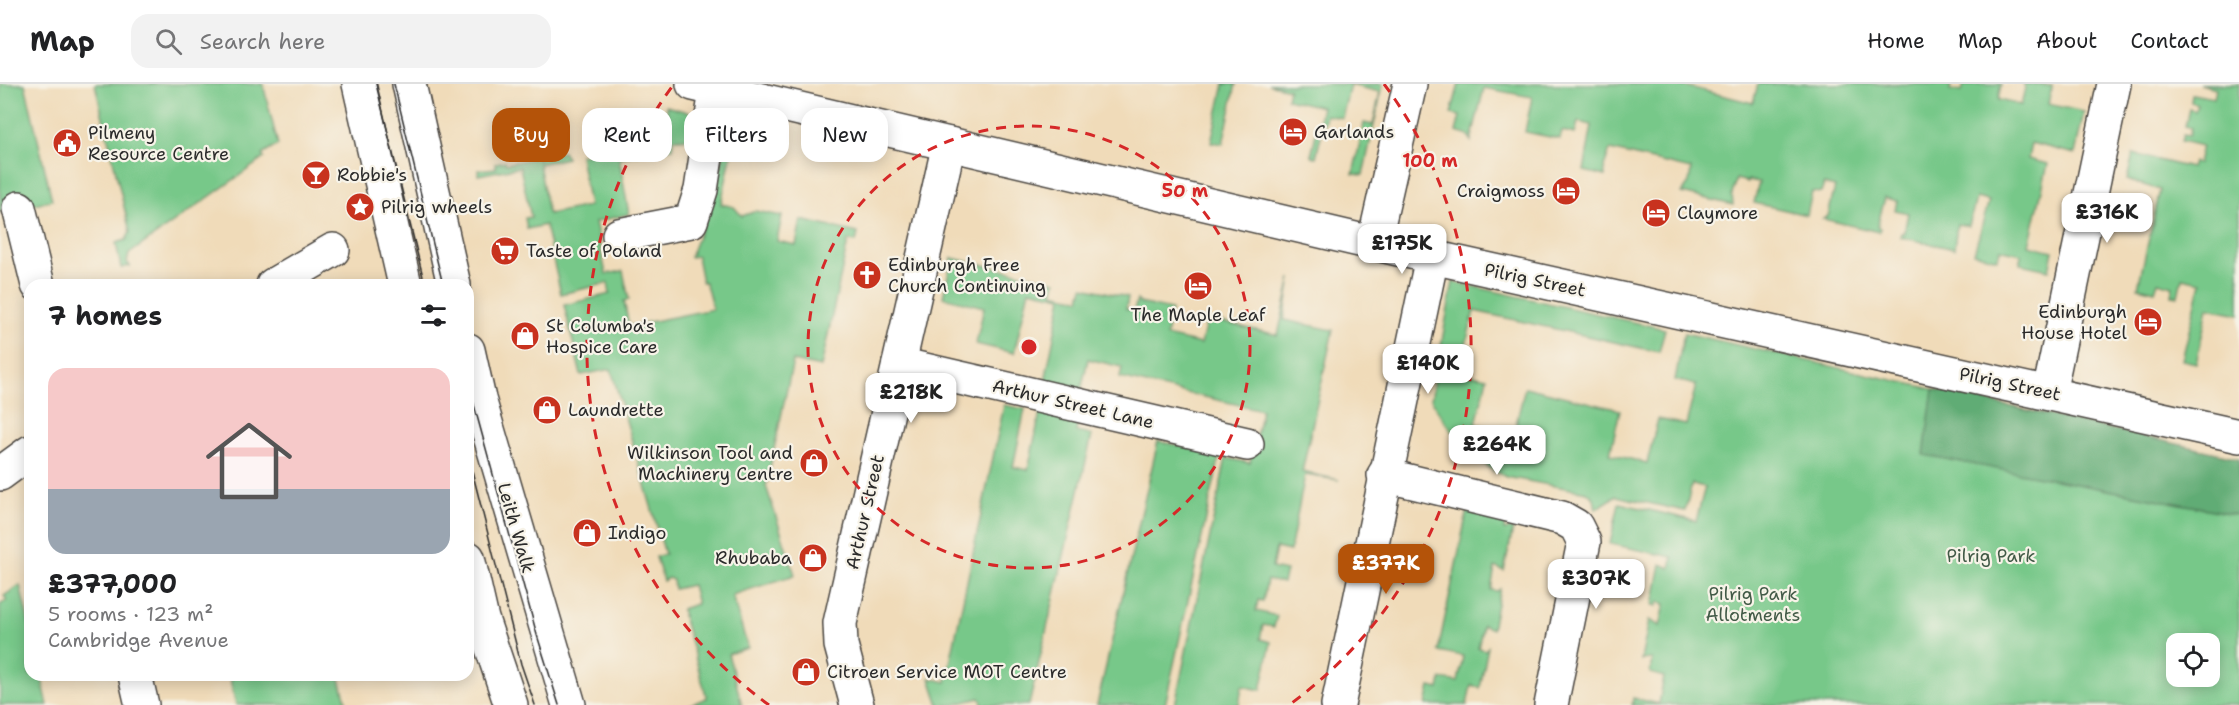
<!DOCTYPE html>
<html lang="en">
<head>
<meta charset="utf-8">
<style>
  :root { --surface:#fff; --page:#f2f2f2; --text:#202124; --muted:#757577; --line:#e0e0e0; --accent:#b45309 }
  body { margin:0; font-family:"Shantell Sans",sans-serif; background:var(--page); color:var(--text); height:100vh; display:flex; flex-direction:column; font-size:22px; white-space:nowrap }
  * { box-sizing:border-box; margin:0 }
  p { font-size:20px; color:var(--muted) }
  .icon { flex:none; width:33px; height:33px; fill:none; stroke:currentColor; stroke-width:2; stroke-linecap:round; stroke-linejoin:round }
  .map { position:relative; flex:1; overflow:hidden }
  .drawer { position:absolute; left:24px; top:195px; width:450px; height:402px; display:flex; flex-direction:column; background:var(--surface); border-radius:18px; box-shadow:0 3px 15px #0003 }
  .drawer>* { flex:none }
  .hud { position:absolute; left:492px; top:24px; width:570px; height:54px; display:flex; gap:12px }
  .fabs { position:absolute; left:2166px; top:549px; display:grid; gap:12px }
  .fabs a { display:grid; place-items:center; width:54px; height:54px; border-radius:12px; background:var(--surface); box-shadow:0 3px 15px #0003; font-size:30px }
  .price { position:absolute; translate:-50% -51px; padding:0 14px; border-radius:12px; background:#fff; color:#222; font-size:20px; line-height:39px; filter:drop-shadow(0 2px 3px #0008) }
  .price::after { content:''; position:absolute; left:50%; top:36px; width:18px; height:14px; margin-left:-9px; background:inherit; clip-path:polygon(0 0,100% 0,50% 100%) }
  .price.selected { background:var(--accent); color:#fff }
  ul { padding:0; list-style:none }
  li { display:grid; align-content:center; gap:12px; height:318px; padding:0 24px }
  li span { display:grid; place-items:center; height:186px; border-radius:18px; color:#555 }
  li>.icon { margin-inline-start:auto }
  span .icon { width:108px; height:108px; fill:#fffc; stroke-width:1 }
  li b { font-size:26px }
  h2 { display:flex; justify-content:space-between; align-items:center; height:72px; padding:0 24px; font-size:26px }
  .tag { padding:0 21px; border-radius:18px; background:var(--surface); box-shadow:0 3px 15px #0003; font-size:21px; line-height:54px }
  .tag.selected { background:var(--accent); color:#fff }
  header { display:flex; align-items:center; gap:36px; box-sizing:border-box; height:84px; padding:0 30px; background:var(--surface); border-bottom:2px solid var(--line) }
  header strong { font-size:28px }
  nav { display:flex; gap:33px; margin-inline-start:auto; font-size:21px }
  .search { width:420px; height:54px; background:var(--page); display:flex; align-items:center; gap:15px; box-sizing:border-box; padding:0 21px; border-radius:18px; color:var(--muted); font-size:22px }
  .map>svg:first-child { display:block }
</style>
</head>
<body>
<header>
<strong>Map</strong>
<div class="search"><svg class="icon" aria-label="search" viewBox="0 0 24 24"><circle cx="10" cy="10" r="6"/><path d="M15 15l6 6"/></svg>Search here</div>
<nav><a>Home</a><a>Map</a><a>About</a><a>Contact</a></nav>
</header>
<div class="map">
<svg width="2239" height="621" viewBox="0 0 2239 621">
  <rect width="100%" height="100%" fill="#f7f3e8"/>
  <filter id="ink" filterUnits="userSpaceOnUse"><feTurbulence type="fractalNoise" baseFrequency=".0167" numOctaves="2"/><feDisplacementMap in="SourceGraphic" scale="12" xChannelSelector="R" yChannelSelector="G"/><feConvolveMatrix kernelMatrix="1 2 1 2 8 2 1 2 1" color-interpolation-filters="sRGB"/></filter>
  <filter id="wash" filterUnits="userSpaceOnUse"><feTurbulence type="fractalNoise" baseFrequency=".008" numOctaves="4" result="noise"/><feDisplacementMap in="SourceGraphic" scale="24" xChannelSelector="R" yChannelSelector="G"/><feGaussianBlur stdDeviation="1.35" result="paint"/><feColorMatrix in="noise" values="0 0 0 0 0 0 0 0 0 0 0 0 0 0 0 0 0 1.4 0 .05"/><feComposite in="paint" operator="in"/></filter>
  <g filter="url(#wash)">
    <rect width="100%" height="100%" fill="#f0dbb9"/>
    <g fill="#77c889" stroke="#517a5a" stroke-width="1.5" fill-rule="evenodd">
      <polygon points="0,0 25,0 52,116 0,128"/>
      <polygon points="95,0 263,0 278,61 262,71 264,74 129,170 127,178 130,182 121,184 116,159 126,156 130,148"/>
      <polygon points="1224,0 1236,0 1223,60 1211,58"/>
      <polygon points="1268,0 1383,0 1363,91 1353,90 1364,39 1373,41 1380,8 1350,1 1342,34 1326,31 1316,73 1311,72 1322,23 1287,15 1289,5"/>
      <polygon points="1459,0 1677,0 1753,19 1758,0 1951,0 1950,6 1962,8 1964,0 2001,0 1998,16 2021,21 2025,4 2023,0 2052,2 2048,20 2084,28 2075,70 2031,59 2028,75 2048,80 2029,161 2053,167 2049,186 2020,180 2021,170 2000,165 1998,175 1974,169 1989,117 1976,114 1969,142 1957,140 1954,165 1900,153 1901,149 1904,149 1908,129 1895,126 1897,117 1885,114 1877,143 1880,144 1879,148 1823,135 1828,132 1835,103 1824,100 1821,109 1812,108 1807,131 1754,119 1759,98 1748,96 1748,98 1736,95 1732,110 1733,121 1682,109 1689,99 1691,85 1610,66 1604,82 1605,92 1584,87 1592,41 1578,38 1575,50 1562,47 1560,55 1525,48 1532,13 1484,4 1471,57 1469,52 1456,48 1460,32 1451,30"/>
      <polygon points="2199,0 2239,0 2239,230 2208,224 2196,279 2182,276 2201,198 2182,194 2178,212 2171,211 2173,202 2158,198 2155,207 2138,203 2160,106 2127,96 2133,70 2191,84 2193,78 2198,79 2202,62 2181,57 2183,51 2189,52 2191,44 2185,42 2189,25 2195,27 2197,20 2191,18 2192,10 2214,14 2216,4"/>
      <polygon points="666,22 702,32 696,54 673,55 673,64 619,74 629,130 595,138 606,190 623,187 629,216 624,217 629,242 713,225 705,198 702,198 697,172 690,173 717,105 726,57 720,54 724,41 737,44 721,120 734,123 742,132 756,127 782,132 777,157 796,161 801,136 858,149 856,158 848,157 821,283 793,277 766,402 795,491 732,511 748,564 728,570 742,621 689,621 707,614 681,525 697,520 692,501 674,505 673,496 668,494 663,497 656,473 665,470 611,285 581,291 564,221 610,210 608,199 561,210 545,141 527,145 525,134 531,133 520,83 478,91 478,86 496,84 495,79 505,77 506,80 535,74 539,77 538,73 563,68 567,74 539,80 548,130 589,122 580,71 672,55"/>
      <polygon points="952,174 1056,197 1053,209 1080,215 1083,203 1128,213 1126,225 1134,226 1137,216 1140,219 1171,226 1166,252 1201,260 1207,235 1278,251 1291,194 1284,236 1333,246 1302,388 1339,396 1305,391 1290,467 1276,464 1272,484 1286,487 1283,499 1267,496 1263,517 1258,516 1256,527 1277,532 1274,543 1263,541 1260,555 1271,558 1261,606 1242,602 1239,621 1175,621 1226,374 1250,379 1262,326 1120,294 1122,283 1088,275 1080,311 1044,302 1062,213 1029,206 1014,269 976,260 984,223 943,213"/>
      <path d="M1453,198L1665,245L1659,268L1474,227L1459,288L1487,294L1476,340L1514,349L1525,303L1620,326L1610,370L1647,379L1658,335L1686,341L1696,301L1675,296L1684,249L2239,374V621H1632L1633,614L1659,620L1664,593L1650,589L1652,575L1641,576L1649,536L1660,542L1665,520L1659,518L1657,522L1653,521L1661,480L1670,484L1673,473L1610,460L1619,419L1696,437L1705,403L1692,400L1685,427L1616,412L1596,425L1594,414L1587,408L1506,393C1475,380 1447,344 1431,315ZM2176,560H2210V592H2176Z"/>
      <polygon points="1004,321 1025,325 1013,383 1028,386 1040,329 1078,338 1076,348 1092,351 1029,621 983,621 980,614 953,621 939,621 930,594 946,598"/>
      <polygon points="1158,357 1220,371 1165,621 1097,621"/>
      <polygon points="1467,428 1505,437 1504,446 1513,445 1504,487 1495,483 1491,506 1497,507 1500,505 1492,545 1483,541 1478,564 1485,566 1488,563 1480,604 1471,601 1467,621 1426,621 1430,603 1439,605 1441,595 1458,598 1463,572 1438,567"/>
      <polygon points="20,501 30,544 30,591 41,591 48,621 0,621 0,521 7,516 4,512"/>
      <polygon points="229,591 339,591 347,621 236,621"/>
    </g>
    <polygon fill="#61ac75" stroke="#466c50" stroke-width="1.5" points="1933,305 2239,374 2239,431 1924,371"/>
  </g>
  <g filter="url(#ink)">
    <g fill="none" stroke-linecap="round" stroke-linejoin="round">
      <g stroke="#494540" stroke-width="36">
        <g id="minor">
          <polyline points="693,0 1432,173 2239,352"/>
          <polyline points="19,124 38,201"/>
          <polyline points="619,151 691,137 701,106 716,6"/>
          <polyline points="1374,159 1410,0"/>
          <polyline points="273,201 333,166"/>
          <polyline points="899,280 1247,360"/>
          <polyline points="2049,309 2114,0"/>
          <polyline points="0,390 30,368"/>
          <polyline points="1384,391 1562,434 1576,442 1584,458 1551,621"/>
          <polyline points="135,591 142,621"/>
          <polyline points="857,621 841,561 840,539 949,60"/>
          <polyline points="1338,621 1432,173"/>
        </g>
      </g>
      <g stroke="#494540" stroke-width="36">
        <g id="major">
          <polyline points="359,0 405,201"/>
          <polyline points="409,0 454,201"/>
          <polyline points="468,266 479,315 569,621"/>
          <polyline points="468,474 482,535 511,621"/>
        </g>
      </g>
      <use href="#minor" stroke="#fff" stroke-width="33"/>
      <use href="#major" stroke="#fff" stroke-width="33"/>
      <g stroke="#2b2b2b" stroke-width="1.5">
        <polyline points="376,0 425,201"/>
        <polyline points="394,0 443,201"/>
        <polyline points="468,299 537,551 559,621"/>
        <polyline points="468,371 521,580 535,621"/>
      </g>
    </g>
  </g>
  <g fill="none" stroke="#d62828" stroke-width="3" stroke-dasharray="10 8">
    <circle cx="1029" cy="263" r="221"/>
    <path d="M769 621A442 442 0 0 1 674 0M1384 0A442 442 0 0 1 1289 621"/>
  </g>
  <defs>
    <g id="hotel-disc" transform="scale(1.5)"><circle r="9.5" fill="#c8321e" stroke="#f7f3e8"/><path d="M-6-4.5h1.5V1H6V5H4.5V3h-9V5H-6ZM-4 0a1.8 1.8 0 1 1 3.6 0ZM.5 0V-2.5h3Q6-2.5 6 0Z" fill="#fff"/></g>
    <g id="civic-disc" transform="scale(1.5)"><circle r="9.5" fill="#c8321e" stroke="#f7f3e8"/><path d="M-.6-6.5H3V-4.5H.6V-3L4-1V1h2V6H-6V1h2V-1L-.6-3ZM-1.2 2.5V6h2.4V2.5Z" fill="#fff"/></g>
    <g id="bar-disc" transform="scale(1.5)"><circle r="9.5" fill="#c8321e" stroke="#f7f3e8"/><path d="M-6-5H6L.8 .8V4.5H3.5V6h-7V4.5H-.8V.8Z" fill="#fff"/></g>
    <g id="sight-disc" transform="scale(1.5)"><circle r="9.5" fill="#c8321e" stroke="#f7f3e8"/><path d="M0-6L1.8-2.2L6-1.7L2.9 1.2L3.7 5.4L0 3.3L-3.7 5.4L-2.9 1.2L-6-1.7L-1.8-2.2Z" fill="#fff"/></g>
    <g id="supermarket-disc" transform="scale(1.5)"><circle r="9.5" fill="#c8321e" stroke="#f7f3e8"/><path d="M-6-5.5h2.5l.6 2H6L4.5 2H-2.5L-4.4-4H-6ZM-1.5 3.2a1.3 1.3 0 1 0 .1 0ZM3 3.2a1.3 1.3 0 1 0 .1 0Z" fill="#fff"/></g>
    <g id="church-disc" transform="scale(1.5)"><circle r="9.5" fill="#c8321e" stroke="#f7f3e8"/><path d="M-1.2-6h2.4v3.5h3.3v2.4h-3.3V6h-2.4V-.1h-3.3v-2.4h3.3Z" fill="#fff"/></g>
    <g id="shop-disc" transform="scale(1.5)"><circle r="9.5" fill="#c8321e" stroke="#f7f3e8"/><path d="M-5-2.5h2.3a2.7 3.5 0 0 1 5.4 0H5L5.5 6h-11ZM-1.5-2.5h3a1.5 2.3 0 0 0-3 0Z" fill="#fff"/></g>
  </defs>
  <g fill-rule="evenodd">
    <use href="#hotel-disc" x="1293" y="48"/>
    <use href="#civic-disc" x="67" y="59"/>
    <use href="#bar-disc" x="316" y="91"/>
    <use href="#hotel-disc" x="1566" y="107"/>
    <use href="#sight-disc" x="360" y="123"/>
    <use href="#hotel-disc" x="1656" y="129"/>
    <use href="#supermarket-disc" x="505" y="167"/>
    <use href="#church-disc" x="867" y="191"/>
    <use href="#hotel-disc" x="1198" y="202"/>
    <use href="#hotel-disc" x="2148" y="238"/>
    <use href="#shop-disc" x="525" y="252"/>
    <use href="#shop-disc" x="547" y="326"/>
    <use href="#shop-disc" x="814" y="379"/>
    <use href="#shop-disc" x="587" y="449"/>
    <use href="#shop-disc" x="813" y="474"/>
    <use href="#shop-disc" x="806" y="588"/>
  </g>
  <g text-anchor="middle" stroke-width="4.5" stroke-linejoin="round" paint-order="stroke">
    <g font-size="18" fill="#2b2b2b" stroke="#f7f3e8" text-anchor="start">
      <text x="1314" y="54">Garlands</text>
      <text x="88" y="55">Pilmeny<tspan x="88" dy="21">Resource Centre</tspan></text>
      <text x="337" y="97">Robbie's</text>
      <text x="1545" y="113" text-anchor="end">Craigmoss</text>
      <text x="381" y="129">Pilrig wheels</text>
      <text x="1677" y="135">Claymore</text>
      <text x="526" y="173">Taste of Poland</text>
      <text x="888" y="187">Edinburgh Free<tspan x="888" dy="21">Church Continuing</tspan></text>
      <text x="2127" y="234" text-anchor="end">Edinburgh<tspan x="2127" dy="21">House Hotel</tspan></text>
      <text x="1198" y="237" text-anchor="middle">The Maple Leaf</text>
      <text x="546" y="248">St Columba's<tspan x="546" dy="21">Hospice Care</tspan></text>
      <text x="568" y="332">Laundrette</text>
      <text x="793" y="375" text-anchor="end">Wilkinson Tool and<tspan x="793" dy="21">Machinery Centre</tspan></text>
      <text x="608" y="455">Indigo</text>
      <text x="792" y="480" text-anchor="end">Rhubaba</text>
      <text x="827" y="594">Citroen Service MOT Centre</text>
    </g>
    <g font-size="18" fill="#2b2b2b" stroke="#f7f3e8">
      <text transform="translate(1535 196) rotate(12)" y="6">Pilrig Street</text>
      <text transform="translate(2010 300) rotate(12)" y="6">Pilrig Street</text>
      <text transform="translate(1073 320) rotate(13)" y="6">Arthur Street Lane</text>
      <text transform="translate(865 428) rotate(-77)" y="6">Arthur Street</text>
      <text transform="translate(516 444) rotate(74)" y="6">Leith Walk</text>
    </g>
    <g font-size="18" fill="#425a47" stroke="#f7f3e8">
      <text x="1991" y="478">Pilrig Park</text>
      <text x="1753" y="516">Pilrig Park<tspan x="1753" dy="21">Allotments</tspan></text>
    </g>
  </g>
  <circle cx="1029" cy="263" r="9" fill="#d62828" stroke="#f7f3e8" stroke-width="3"/>
  <g font-size="18" text-anchor="middle" font-weight="bold" fill="#d62828" stroke="#f7f3e8" stroke-width="4.5" stroke-linejoin="round" paint-order="stroke">
    <text x="1430" y="83">100 m</text>
    <text x="1185" y="113">50 m</text>
  </g>
</svg>
<div class="fabs">
<a><svg class="icon" aria-label="locate" viewBox="0 0 24 24"><circle cx="12" cy="12" r="6"/><path d="M12 2v4M12 18v4M2 12h4M18 12h4"/></svg></a>
</div>
<b class="price" style="left:2107px;top:160px">£316K</b>
<b class="price" style="left:1402px;top:191px">£175K</b>
<b class="price" style="left:1428px;top:311px">£140K</b>
<b class="price" style="left:911px;top:340px">£218K</b>
<b class="price" style="left:1497px;top:392px">£264K</b>
<b class="price selected" style="left:1386px;top:511px">£377K</b>
<b class="price" style="left:1596px;top:526px">£307K</b>
<div class="hud">
<a class="tag selected">Buy</a>
<a class="tag">Rent</a>
<a class="tag">Filters</a>
<a class="tag">New</a>
</div>
<section class="drawer">
<h2>7 homes<svg class="icon" aria-label="filters" viewBox="0 0 24 24"><path d="M4 7h16M4 17h16"/><circle cx="9" cy="7" r="2"/><circle cx="15" cy="17" r="2"/></svg></h2>
<ul>
<li><span style="background:linear-gradient(#f6c9c9 65%,#9aa5b1 0)"><svg class="icon" aria-label="home" viewBox="0 0 24 24"><path d="M3 11l9-7 9 7M6 9v11h12V9"/></svg></span><div><b>£377,000</b><p>5 rooms · 123 m²</p><p>Cambridge Avenue</p></div></li>
</ul>
</section>
</div>
</body>
</html>
